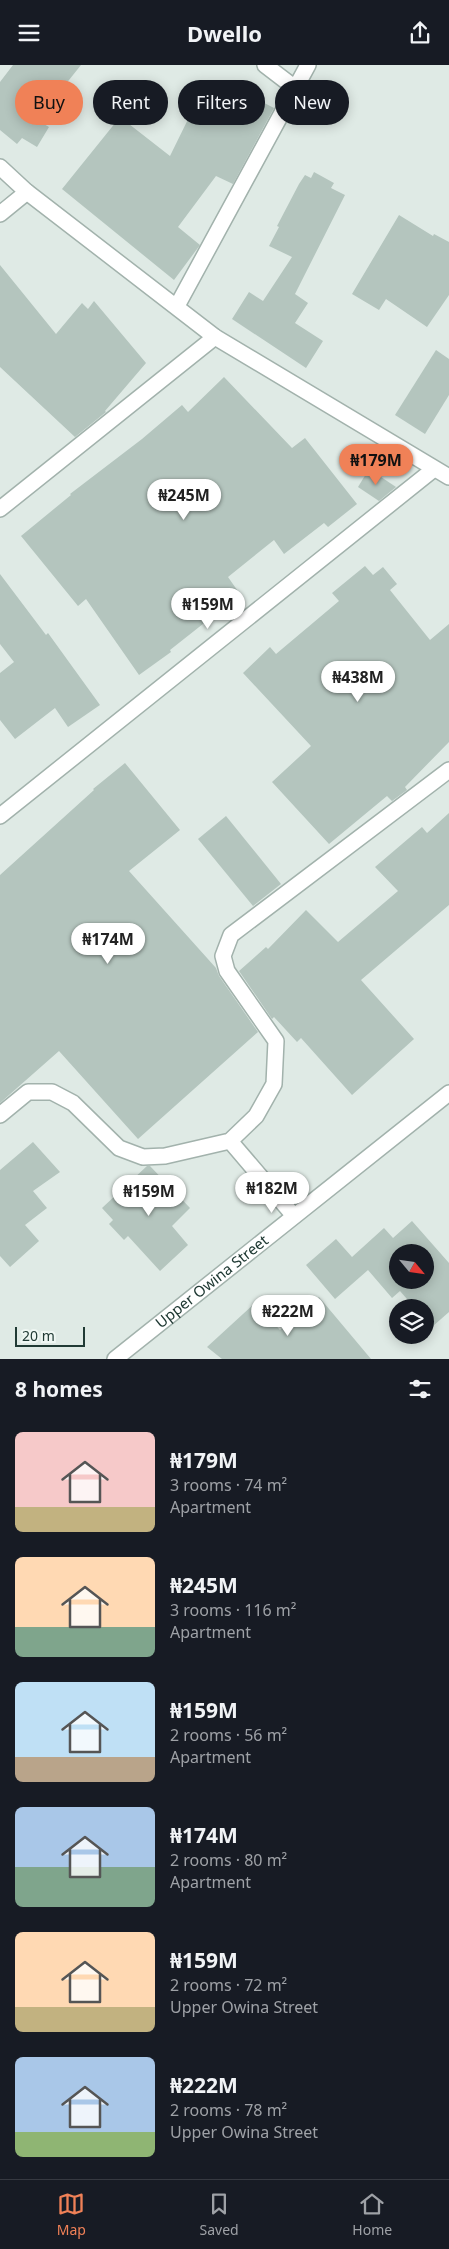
<!DOCTYPE html>
<html lang="en">
<head>
<meta charset="utf-8">
<style>
  :root { --surface:#171b24; --page:#242831; --text:#f1f3f6; --muted:#9ea1a6; --line:#363941; --accent:#f08157 }
  body { margin:0; font-family:"Noto Sans",sans-serif; background:var(--page); color:var(--text); height:100vh; display:flex; flex-direction:column; font-size:19px; white-space:nowrap }
  * { box-sizing:border-box; margin:0 }
  p { font-size:16px; color:var(--muted) }
  .icon { flex:none; width:28px; height:28px; fill:none; stroke:currentColor; stroke-width:2; stroke-linecap:round; stroke-linejoin:round }
  .map { position:relative; height:1294px; overflow:hidden }
  .drawer { display:flex; flex-direction:column; background:var(--surface); flex:1 }
  .drawer>* { flex:none }
  .guide { position:absolute; left:15px; top:15px; width:420px; height:45px; display:flex; gap:10px }
  .needle { width:32px; rotate:119deg }
  .controls { position:absolute; left:389px; top:1179px; display:grid; gap:10px }
  .controls a { display:grid; place-items:center; width:45px; height:45px; border-radius:50%; background:var(--surface); box-shadow:0 2px 12px #0003; font-size:25px }
  .scale { position:absolute; left:15px; bottom:12px; width:70px; box-sizing:border-box; padding-left:5px; border:2px solid #203a34; border-top:0; font-size:14px; line-height:18px; white-space:nowrap; color:#203a34; -webkit-text-stroke:4px #eff7f3; paint-order:stroke }
  .price { position:absolute; translate:-50% -42px; padding:0 11px; border-radius:18px; background:#fff; color:#222; font-size:16px; line-height:32px; filter:drop-shadow(0 1px 2px #0008) }
  .price::after { content:''; position:absolute; left:50%; top:30px; width:15px; height:11px; margin-left:-8px; background:inherit; clip-path:polygon(0 0,100% 0,50% 100%) }
  .price.current { background:var(--accent); color:#111 }
  ul { padding:0; list-style:none }
  li { display:flex; align-items:center; gap:15px; height:125px; padding:0 15px }
  li span { display:grid; place-items:center; flex:none; width:140px; height:100px; border-radius:8px; color:#555 }
  li>.icon { margin-inline-start:auto }
  span .icon { width:60px; height:60px; fill:#fffc; stroke-width:1 }
  li b { font-size:21px }
  h2 { display:flex; justify-content:space-between; align-items:center; height:60px; padding:0 15px; font-size:21px }
  .pill { padding:0 18px; border-radius:22px; background:var(--surface); box-shadow:0 2px 12px #0003; font-size:18px; line-height:45px }
  .pill.current { background:var(--accent); color:#111 }
  header { display:flex; justify-content:space-between; align-items:center; height:65px; padding:0 15px; background:var(--surface); font-size:22px; font-weight:700 }
  .menu { display:flex; justify-content:space-around; align-items:center; height:70px; border-top:1px solid var(--line); background:var(--surface); font-size:14px; color:var(--muted) }
  .menu a { display:grid; justify-items:center; gap:2px }
  .menu .current { color:var(--accent) }
  .map>svg:first-child { display:block }
</style>
</head>
<body>
<header><svg class="icon" aria-label="menu" viewBox="0 0 24 24"><path d="M4 6h16M4 12h16M4 18h16"/></svg>Dwello<svg class="icon" aria-label="share" viewBox="0 0 24 24"><path d="M12 15V3M7 8l5-5 5 5M5 13v7h14v-7"/></svg></header>
<div class="map">
<svg width="449" height="1294" viewBox="0 0 449 1294">
  <rect width="100%" height="100%" fill="#dfeae5"/>
  <g fill="#b4c5be" fill-rule="evenodd">
    <polygon points="13,0 81,0 37,55 49,62 37,82 22,73 17,79 0,65 0,17"/>
    <polygon points="243,27 274,43 233,119 216,111 178,162 200,180 174,215 62,124 120,52 170,91 196,38 230,54"/>
    <polygon points="314,107 334,118 331,123 345,130 295,229 308,238 295,258 323,276 306,303 232,254 249,227 263,236 292,192 269,181 279,162 277,161 299,119 305,110 311,113"/>
    <polygon points="399,150 433,171 434,169 449,177 449,230 427,262 386,234 379,245 352,229"/>
    <polygon points="0,200 56,269 82,238 88,244 94,236 146,298 105,346 106,347 75,372 0,302"/>
    <polygon points="436,285 449,294 449,330 425,369 395,350"/>
    <polygon points="224,312 292,383 305,373 357,439 328,462 324,458 284,489 274,475 228,512 242,532 208,555 170,585 171,587 139,610 86,534 78,541 21,471 71,430 70,429 142,374 182,340 188,347"/>
    <polygon points="369,404 396,422 379,436 358,422"/>
    <polygon points="365,501 373,510 383,502 397,519 390,525 430,575 449,559 449,677 405,722 407,725 392,736 387,731 329,779 272,717 311,681 243,608 270,582 276,589 339,536 332,528"/>
    <polygon points="0,509 46,570 48,568 100,640 68,662 55,643 15,674 0,655 0,608 14,597 0,579"/>
    <polygon points="125,698 180,765 129,806 216,903 219,911 258,967 138,1074 59,986 0,1038 0,810 94,725 93,724"/>
    <polygon points="449,748 449,840 361,915 414,974 352,1030 301,973 297,977 274,952 272,954 239,906 266,882 268,884 306,845 338,877 398,826 375,802 422,762 427,768"/>
    <polygon points="226,751 281,819 253,841 198,774"/>
    <polygon points="33,1077 60,1107 33,1126 47,1143 25,1160 39,1176 10,1202 0,1191 0,1105"/>
    <polygon points="147,1101 150,1101 190,1143 172,1161 188,1180 160,1206 128,1171 124,1175 109,1159 113,1155 102,1143"/>
    <path d="M412,1156L449,1198V1247L425,1268V1242H414L400,1226L392,1233L368,1205L335,1234L306,1200L336,1174L352,1192L384,1163L393,1173ZM398,1188H425V1215H398Z"/>
    <polygon points="319,1232 371,1294 222,1294 207,1282 255,1238 280,1265"/>
  </g>
  <g fill="none" stroke-linecap="round" stroke-linejoin="round">
    <g stroke="#a2b2ac" stroke-width="18">
      <g id="minor">
        <polyline points="265,0 295,23"/>
        <polyline points="0,102 27,127 215,272 449,412"/>
        <polyline points="0,149 27,127"/>
        <polyline points="177,241 308,0"/>
        <polyline points="0,444 215,272"/>
        <polyline points="0,751 434,404"/>
        <polyline points="0,1050 28,1027 52,1027 73,1038 119,1083 143,1092 165,1091 230,1076 256,1051 274,1019 276,976 227,906 223,891 231,870 449,705"/>
        <polyline points="230,1076 294,1151"/>
        <path id="s1" d="M115,1294L449,1028"/>
      </g>
    </g>
    <use href="#minor" stroke="#fff" stroke-width="15"/>
  </g>
  <g text-anchor="middle" stroke-width="4" stroke-linejoin="round" paint-order="stroke">
    <g font-size="15" fill="#203a34" stroke="#eff7f3">
      <text dy="5" stroke="none"><textPath href="#s1" startOffset="124">Upper Owina Street</textPath></text>
    </g>
  </g>
</svg>
<div class="controls">
<a><svg class="needle" viewBox="-14 -14 28 28"><path d="M0-13l5 13h-10z" fill="#e53935"/><path d="M0 13l5-13h-10z" fill="#9ea1a6"/></svg></a>
<a><svg class="icon" aria-label="layers" viewBox="0 0 24 24"><path d="M12 4l9 5-9 5-9-5zM3 14l9 5 9-5"/></svg></a>
</div>
<div class="scale">20 m</div>
<b class="price current" style="left:376px;top:421px">₦179M</b>
<b class="price" style="left:184px;top:456px">₦245M</b>
<b class="price" style="left:208px;top:565px">₦159M</b>
<b class="price" style="left:358px;top:638px">₦438M</b>
<b class="price" style="left:108px;top:900px">₦174M</b>
<b class="price" style="left:272px;top:1149px">₦182M</b>
<b class="price" style="left:149px;top:1152px">₦159M</b>
<b class="price" style="left:288px;top:1272px">₦222M</b>
<div class="guide">
<a class="pill current">Buy</a>
<a class="pill">Rent</a>
<a class="pill">Filters</a>
<a class="pill">New</a>
</div>
</div>
<section class="drawer">
<h2>8 homes<svg class="icon" aria-label="filters" viewBox="0 0 24 24"><path d="M4 7h16M4 17h16"/><circle cx="9" cy="7" r="2"/><circle cx="15" cy="17" r="2"/></svg></h2>
<ul>
<li><span style="background:linear-gradient(#f6c9c9 75%,#c2b280 0)"><svg class="icon" aria-label="home" viewBox="0 0 24 24"><path d="M3 11l9-7 9 7M6 9v11h12V9"/></svg></span><div><b>₦179M</b><p>3 rooms · 74 m²</p><p>Apartment</p></div></li>
<li><span style="background:linear-gradient(#ffd9b3 70%,#7fa58c 0)"><svg class="icon" aria-label="home" viewBox="0 0 24 24"><path d="M3 11l9-7 9 7M6 9v11h12V9"/></svg></span><div><b>₦245M</b><p>3 rooms · 116 m²</p><p>Apartment</p></div></li>
<li><span style="background:linear-gradient(#bfe0f5 75%,#b9a48a 0)"><svg class="icon" aria-label="home" viewBox="0 0 24 24"><path d="M3 11l9-7 9 7M6 9v11h12V9"/></svg></span><div><b>₦159M</b><p>2 rooms · 56 m²</p><p>Apartment</p></div></li>
<li><span style="background:linear-gradient(#a9c7e8 60%,#7fa58c 0)"><svg class="icon" aria-label="home" viewBox="0 0 24 24"><path d="M3 11l9-7 9 7M6 9v11h12V9"/></svg></span><div><b>₦174M</b><p>2 rooms · 80 m²</p><p>Apartment</p></div></li>
<li><span style="background:linear-gradient(#ffd9b3 75%,#c2b280 0)"><svg class="icon" aria-label="home" viewBox="0 0 24 24"><path d="M3 11l9-7 9 7M6 9v11h12V9"/></svg></span><div><b>₦159M</b><p>2 rooms · 72 m²</p><p>Upper Owina Street</p></div></li>
<li><span style="background:linear-gradient(#a9c7e8 75%,#8fb573 0)"><svg class="icon" aria-label="home" viewBox="0 0 24 24"><path d="M3 11l9-7 9 7M6 9v11h12V9"/></svg></span><div><b>₦222M</b><p>2 rooms · 78 m²</p><p>Upper Owina Street</p></div></li>
</ul>
</section>
<nav class="menu">
<a class="current"><svg class="icon" aria-label="map" viewBox="0 0 24 24"><path d="M3 6l6-2 6 2 6-2v14l-6 2-6-2-6 2zM9 4v14M15 6v14"/></svg>Map</a>
<a><svg class="icon" aria-label="saved" viewBox="0 0 24 24"><path d="M7 4h10v16l-5-4-5 4z"/></svg>Saved</a>
<a><svg class="icon" aria-label="home" viewBox="0 0 24 24"><path d="M3 11l9-7 9 7M6 9v11h12V9"/></svg>Home</a>
</nav>
</body>
</html>
